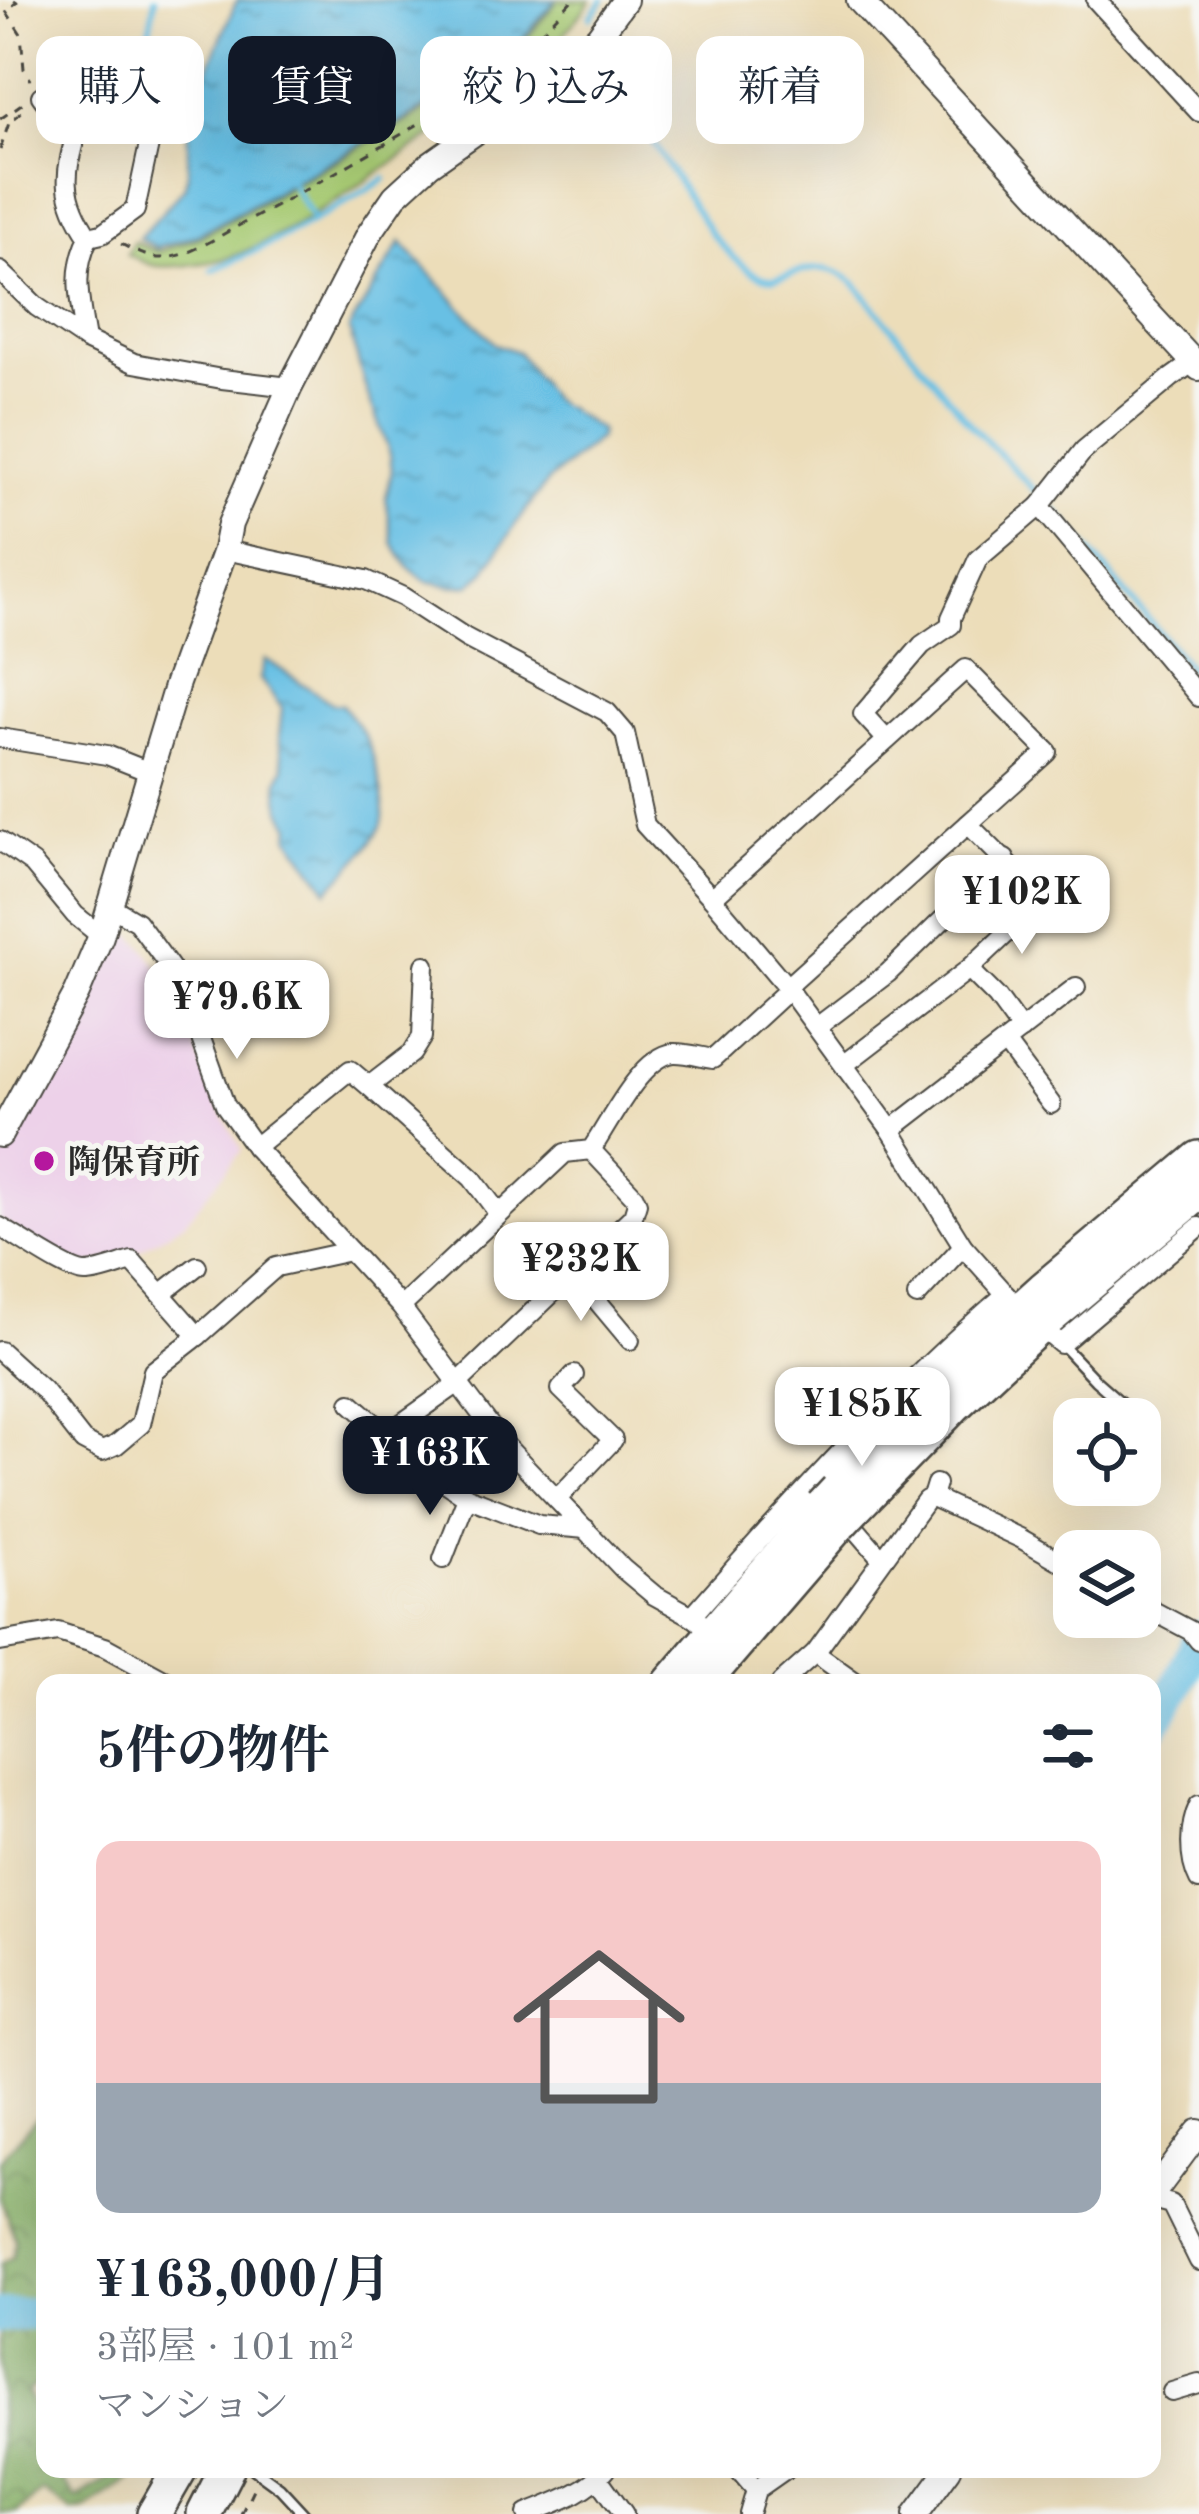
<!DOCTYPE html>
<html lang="ja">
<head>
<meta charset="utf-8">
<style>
  :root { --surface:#fff; --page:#f6f6f7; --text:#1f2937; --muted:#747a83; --line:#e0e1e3; --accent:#111827 }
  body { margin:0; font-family:"Old Standard TT","Noto Serif JP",serif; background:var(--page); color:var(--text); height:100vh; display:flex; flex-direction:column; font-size:45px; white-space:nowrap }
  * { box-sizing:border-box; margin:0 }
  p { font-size:39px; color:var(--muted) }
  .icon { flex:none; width:66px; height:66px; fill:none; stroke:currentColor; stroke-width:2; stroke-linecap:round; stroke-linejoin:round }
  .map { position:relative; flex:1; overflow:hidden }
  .sheet { position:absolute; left:36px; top:1674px; width:1125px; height:804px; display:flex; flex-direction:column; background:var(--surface); border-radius:24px; box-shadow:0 12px 48px #0002 }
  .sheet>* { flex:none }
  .top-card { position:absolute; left:36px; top:36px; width:1128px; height:108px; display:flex; gap:24px }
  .buttons { position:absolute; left:1053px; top:1398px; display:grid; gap:24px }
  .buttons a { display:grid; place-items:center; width:108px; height:108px; border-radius:24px; background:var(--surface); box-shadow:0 12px 48px #0002; font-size:60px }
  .price { position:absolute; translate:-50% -102px; padding:0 27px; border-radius:24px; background:#fff; color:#222; font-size:39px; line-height:78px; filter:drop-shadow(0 3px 6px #0008) }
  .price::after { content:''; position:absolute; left:50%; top:72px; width:36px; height:27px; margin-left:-18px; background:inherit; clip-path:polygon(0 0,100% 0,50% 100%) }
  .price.active { background:var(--accent); color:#fff }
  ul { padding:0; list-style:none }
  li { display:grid; align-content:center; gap:24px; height:636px; padding:0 60px }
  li+li { border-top:3px solid var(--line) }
  li span { display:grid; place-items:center; height:372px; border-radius:24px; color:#555 }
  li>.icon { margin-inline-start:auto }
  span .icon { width:216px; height:216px; fill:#fffc; stroke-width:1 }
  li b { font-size:51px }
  h2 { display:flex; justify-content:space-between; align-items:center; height:144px; padding:0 60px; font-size:51px }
  .pill { padding:0 42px; border-radius:24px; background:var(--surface); box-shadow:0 12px 48px #0002; font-size:42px; line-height:108px }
  .pill.active { background:var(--accent); color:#fff }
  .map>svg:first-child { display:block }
</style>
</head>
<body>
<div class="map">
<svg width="1199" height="2514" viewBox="0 0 1199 2514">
  <defs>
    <pattern id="forest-crowns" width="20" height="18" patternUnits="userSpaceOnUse" patternTransform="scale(3)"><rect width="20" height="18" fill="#85ae65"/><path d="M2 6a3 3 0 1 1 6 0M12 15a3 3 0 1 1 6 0" fill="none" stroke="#6d8e53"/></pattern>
    <pattern id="water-ripples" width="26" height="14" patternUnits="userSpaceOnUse" patternTransform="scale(3)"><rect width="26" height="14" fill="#67c0e4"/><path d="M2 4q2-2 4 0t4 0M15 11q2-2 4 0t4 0" fill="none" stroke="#559cb9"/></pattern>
  </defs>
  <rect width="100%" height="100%" fill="#f6f6f2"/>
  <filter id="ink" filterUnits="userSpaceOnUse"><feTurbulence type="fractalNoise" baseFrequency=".00833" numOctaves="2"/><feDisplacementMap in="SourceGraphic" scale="24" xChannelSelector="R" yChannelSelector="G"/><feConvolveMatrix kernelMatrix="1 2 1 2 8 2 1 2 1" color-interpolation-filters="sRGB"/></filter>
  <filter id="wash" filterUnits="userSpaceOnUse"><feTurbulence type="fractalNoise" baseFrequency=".004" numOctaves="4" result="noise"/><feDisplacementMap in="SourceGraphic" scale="48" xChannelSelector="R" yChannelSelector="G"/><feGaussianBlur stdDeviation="2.7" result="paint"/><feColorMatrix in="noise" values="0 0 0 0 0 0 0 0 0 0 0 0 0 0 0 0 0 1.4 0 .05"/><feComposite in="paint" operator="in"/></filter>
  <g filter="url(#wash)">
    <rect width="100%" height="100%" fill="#ecddb9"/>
    <polygon fill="#edd1e9" points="131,933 147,951 176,994 210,1091 242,1150 185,1222 134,1254 87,1266 67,1263 0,1220 0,1156 83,1003 101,961"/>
    <path fill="#a7ca73" stroke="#697a4f" stroke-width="3" d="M558,0H591C546,67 474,108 408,152C353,189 296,231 234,256C219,262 167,269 152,265C144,263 134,257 127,254L134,242L158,252L198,238L397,127L487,74L528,37Z"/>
    <g fill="url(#forest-crowns)" stroke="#586c48" stroke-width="3">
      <polygon points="45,2109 45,2309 0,2313 0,2264 12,2258 16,2241 0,2198 0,2160"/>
      <polygon points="45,2317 45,2378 27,2391 42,2424 32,2451 43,2473 60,2476 76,2499 121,2471 131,2471 130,2480 87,2509 72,2512 43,2491 16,2514 0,2514 0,2319"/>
    </g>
    <g fill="url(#water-ripples)" stroke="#497688" stroke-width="3">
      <polygon points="237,0 556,0 525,36 486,71 396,125 197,235 157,248 139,238 184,188 188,174 188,116"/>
      <polygon points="401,242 495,344 518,352 551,399 600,430 599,438 548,481 519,519 484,573 470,585 452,586 426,581 408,567 393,543 386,498 392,471 390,454 367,393 349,329"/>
      <path d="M265,659L333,704L342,705C349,714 358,724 364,735C374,753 389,807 381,826C370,850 345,871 328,891C316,870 300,856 289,834L291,826C279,809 273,787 284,768L279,737L282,708L260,679Z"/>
    </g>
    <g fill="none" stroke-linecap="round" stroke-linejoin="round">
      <g stroke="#67c0e4" stroke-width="6">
        <polyline points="591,17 603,0"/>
        <polyline points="145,53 155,0"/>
        <path d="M605,55L639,121L712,235C727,250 750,279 773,279C775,279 790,275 792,274C819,266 832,266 855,283L972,426L1040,496"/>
        <polyline points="288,178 314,221"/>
        <path d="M212,270C273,245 329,213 385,179"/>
        <polyline points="1055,510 1199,679"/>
      </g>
      <g stroke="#67c0e4" stroke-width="33">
        <polyline points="1152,1726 1177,1687 1199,1637"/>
        <polyline points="0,2316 45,2313"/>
      </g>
    </g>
  </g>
  <g filter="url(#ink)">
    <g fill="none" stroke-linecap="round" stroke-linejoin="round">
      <g stroke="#484640" stroke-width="14">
        <g id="lane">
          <polyline points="1061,1344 1095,1380 1127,1408"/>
          <polyline points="254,2469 280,2488 304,2514"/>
        </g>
      </g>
      <g stroke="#484640" stroke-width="22">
        <g id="street">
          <polyline points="1096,0 1199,112"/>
          <path d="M41,96L55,115L78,128C64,174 61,196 89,237C71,273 80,302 86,340"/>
          <polyline points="89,237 102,234 135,210 163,79"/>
          <polyline points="0,271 37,307 86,340 134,363 222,379 290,387"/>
          <polyline points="1040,506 1199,697"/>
          <polyline points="225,550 366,580 403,597 466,638 607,712 625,733 645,825 712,898 787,987 891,1130 963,1246 1020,1310 1061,1344 1199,1227"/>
          <polyline points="0,738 107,755 152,773"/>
          <polyline points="887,740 863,714 922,645 951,625 951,618 978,559 1040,506 1084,450 1171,378 1199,358"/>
          <polyline points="0,841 33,864 75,915 101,936"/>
          <polyline points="712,898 966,669 1048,752 787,987"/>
          <polyline points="110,906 137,922 170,967 186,997 225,1105 255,1147 401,1307 503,1443 623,1569 654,1595 692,1616 720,1638"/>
          <polyline points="969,969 997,997 1021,1030"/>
          <polyline points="817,1027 888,973 1005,859"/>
          <polyline points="1005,1042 1051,1104"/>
          <polyline points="845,1064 969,969 1043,899 968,824"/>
          <polyline points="369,1086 472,1178 499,1214"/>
          <polyline points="891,1130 1076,987"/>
          <polyline points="255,1147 350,1070 369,1086 412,1053 422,1037 425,965"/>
          <path d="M0,1227C18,1237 69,1273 85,1273C100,1273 118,1265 132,1261L198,1336"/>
          <polyline points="574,1273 630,1340"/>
          <polyline points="161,1294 197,1266"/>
          <polyline points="917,1296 963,1246"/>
          <path d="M401,1307L565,1153L591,1150C609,1124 640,1058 673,1053C685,1052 700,1057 713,1059L788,990"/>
          <polyline points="0,1351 43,1390 83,1441 102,1451 116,1445 141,1424 153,1371 198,1336 276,1267 350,1251"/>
          <polyline points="351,1403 427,1470 467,1497 539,1525 586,1529"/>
          <polyline points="402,1423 457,1384 633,1216 637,1203 634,1196 591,1150"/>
          <polyline points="932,1497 1020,1538 1074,1569"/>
          <polyline points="557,1499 613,1440 561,1389 574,1375"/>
          <polyline points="844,1515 881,1558"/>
          <polyline points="443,1559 467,1497"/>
          <polyline points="1140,1604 1191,1631 1199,1641"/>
          <path d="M692,1616C791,1503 892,1392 1006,1294"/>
          <polyline points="0,1642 58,1632 105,1647 171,1683"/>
          <polyline points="815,1653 857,1683"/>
          <polyline points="781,1683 815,1653 926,1500 932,1497 936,1484"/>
          <path d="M1199,1805C1189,1826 1188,1859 1199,1880"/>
          <polyline points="1152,2199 1171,2204 1199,2261"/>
          <polyline points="1172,2392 1199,2384"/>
          <polyline points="738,2469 756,2490"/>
          <polyline points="598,2478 624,2514"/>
          <path d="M527,2514C554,2503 587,2493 606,2469"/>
          <polyline points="749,2514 756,2490 786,2469"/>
        </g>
      </g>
      <g stroke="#484640" stroke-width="28">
        <g id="secondary">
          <polyline points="859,0 1199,368"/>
          <polyline points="0,1135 77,993 101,936 177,683 225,550 230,524 290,387 369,234 395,196 430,164 528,95 598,37 625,0"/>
          <polyline points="1152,2195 1199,2132"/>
          <polyline points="916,2514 949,2469"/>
        </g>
      </g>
      <g stroke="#484640" stroke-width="38">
        <g id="highway">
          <polyline points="837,1490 936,1386 1043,1289 1199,1158"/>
          <polyline points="854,1509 954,1406 1041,1325 1199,1193"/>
          <polyline points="670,1683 822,1506"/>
          <polyline points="703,1683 839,1525"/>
          <polyline points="154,2514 180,2469"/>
          <polyline points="204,2514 227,2469"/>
        </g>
      </g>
      <g stroke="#484640" stroke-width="3" stroke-dasharray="9 9" stroke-linecap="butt">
        <polyline points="14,0 17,2 6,11 21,34 24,69 31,80"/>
        <polyline points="0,119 23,103"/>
        <polyline points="0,150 9,123 25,109"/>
        <path d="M121,244C135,251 149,259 164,258C190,256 217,237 240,225C278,206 315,184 352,163C433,117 510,70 572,0"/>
        <polyline points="241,2514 254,2487"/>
      </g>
      <use href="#lane" stroke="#fff" stroke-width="9"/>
      <use href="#street" stroke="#fff" stroke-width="18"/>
      <use href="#secondary" stroke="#fff" stroke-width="24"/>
      <use href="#highway" stroke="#fff" stroke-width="33"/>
      <g stroke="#484640" stroke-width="38" stroke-linecap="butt">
        <g id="highway-bridge">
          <polyline points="822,1506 837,1490"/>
          <polyline points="839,1525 854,1509"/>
        </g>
      </g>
      <use href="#highway-bridge" stroke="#fff" stroke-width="33"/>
    </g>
  </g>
  <circle fill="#b5179e" stroke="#f6f6f2" stroke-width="4.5" cx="44" cy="1161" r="12"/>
  <g text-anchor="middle" stroke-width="10" stroke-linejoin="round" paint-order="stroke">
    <g font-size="33" font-weight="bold" fill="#2b2b2b" stroke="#f6f6f2" text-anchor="start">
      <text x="68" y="1173">陶保育所</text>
    </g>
  </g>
</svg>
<div class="buttons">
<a><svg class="icon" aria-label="locate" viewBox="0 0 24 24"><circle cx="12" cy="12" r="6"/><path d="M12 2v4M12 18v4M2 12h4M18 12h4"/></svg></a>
<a><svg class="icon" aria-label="layers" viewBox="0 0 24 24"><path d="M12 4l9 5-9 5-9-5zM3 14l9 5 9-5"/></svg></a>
</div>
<b class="price" style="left:1022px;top:957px">¥102K</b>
<b class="price" style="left:237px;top:1062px">¥79.6K</b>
<b class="price" style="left:581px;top:1324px">¥232K</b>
<b class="price" style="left:862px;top:1469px">¥185K</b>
<b class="price active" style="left:430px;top:1518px">¥163K</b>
<div class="top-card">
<a class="pill">購入</a>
<a class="pill active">賃貸</a>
<a class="pill">絞り込み</a>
<a class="pill">新着</a>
</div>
<section class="sheet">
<h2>5件の物件<svg class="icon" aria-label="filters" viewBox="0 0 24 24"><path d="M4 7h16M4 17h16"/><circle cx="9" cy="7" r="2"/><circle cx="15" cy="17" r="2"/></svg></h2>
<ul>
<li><span style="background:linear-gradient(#f6c9c9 65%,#9aa5b1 0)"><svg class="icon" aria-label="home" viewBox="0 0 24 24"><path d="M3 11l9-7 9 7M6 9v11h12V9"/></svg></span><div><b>¥163,000/月</b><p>3部屋 · 101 m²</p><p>マンション</p></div></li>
</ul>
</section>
</div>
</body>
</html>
